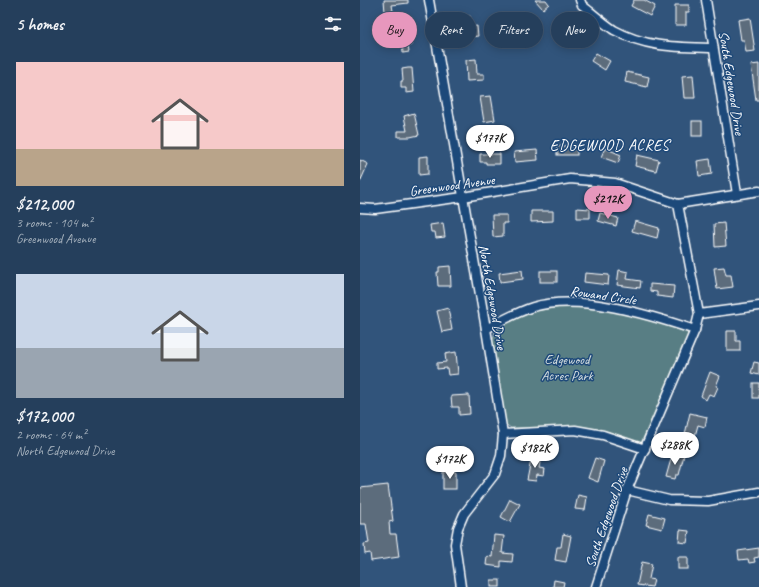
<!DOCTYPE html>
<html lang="en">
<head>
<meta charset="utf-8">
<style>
  :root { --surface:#253f5c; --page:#2d4662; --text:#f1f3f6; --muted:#a3afbb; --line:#425872; --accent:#e797bd }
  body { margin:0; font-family:Caveat,sans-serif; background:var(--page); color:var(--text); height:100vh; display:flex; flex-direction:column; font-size:15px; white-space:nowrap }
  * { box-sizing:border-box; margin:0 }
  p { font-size:13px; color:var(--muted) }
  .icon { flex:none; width:22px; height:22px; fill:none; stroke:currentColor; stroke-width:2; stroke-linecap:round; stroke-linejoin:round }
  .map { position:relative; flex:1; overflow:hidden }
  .details { display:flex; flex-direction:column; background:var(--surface); width:360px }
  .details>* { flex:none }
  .top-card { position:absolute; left:12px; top:12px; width:327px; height:36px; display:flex; gap:8px }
  .price { position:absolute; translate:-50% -34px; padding:0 9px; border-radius:14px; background:#fff; color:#222; font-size:13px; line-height:26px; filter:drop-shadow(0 1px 2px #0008) }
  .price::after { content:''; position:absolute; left:50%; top:24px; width:12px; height:9px; margin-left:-6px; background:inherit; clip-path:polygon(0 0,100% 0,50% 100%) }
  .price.on { background:var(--accent); color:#111 }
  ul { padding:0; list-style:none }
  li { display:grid; align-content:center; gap:8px; height:212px; padding:0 16px }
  li span { display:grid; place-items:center; height:124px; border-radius:0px; color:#555 }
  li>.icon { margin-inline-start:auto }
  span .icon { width:72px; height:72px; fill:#fffc; stroke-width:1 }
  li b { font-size:17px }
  h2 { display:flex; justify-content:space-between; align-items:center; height:48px; padding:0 16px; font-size:17px }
  .chip { padding:0 14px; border-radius:18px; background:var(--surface); box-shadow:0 2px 10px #0003,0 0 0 1px var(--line); font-size:14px; line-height:36px }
  .chip.on { background:var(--accent); color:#111 }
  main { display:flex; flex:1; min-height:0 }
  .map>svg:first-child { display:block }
</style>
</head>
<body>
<main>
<section class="details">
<h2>5 homes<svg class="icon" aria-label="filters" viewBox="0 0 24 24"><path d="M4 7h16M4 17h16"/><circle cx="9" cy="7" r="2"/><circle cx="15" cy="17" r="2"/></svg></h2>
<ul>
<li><span style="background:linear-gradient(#f6c9c9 70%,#b9a48a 0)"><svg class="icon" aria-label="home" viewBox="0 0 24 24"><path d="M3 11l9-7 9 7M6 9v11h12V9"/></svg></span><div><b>$212,000</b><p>3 rooms · 104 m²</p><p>Greenwood Avenue</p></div></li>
<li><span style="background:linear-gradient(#c9d6e8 60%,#9aa5b1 0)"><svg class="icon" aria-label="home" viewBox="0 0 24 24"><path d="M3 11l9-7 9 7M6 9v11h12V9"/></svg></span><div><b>$172,000</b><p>2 rooms · 64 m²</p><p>North Edgewood Drive</p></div></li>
</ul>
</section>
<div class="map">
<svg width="399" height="587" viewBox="0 0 399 587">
  <rect width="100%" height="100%" fill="#31547b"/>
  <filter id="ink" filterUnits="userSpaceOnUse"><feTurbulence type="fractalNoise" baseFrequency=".025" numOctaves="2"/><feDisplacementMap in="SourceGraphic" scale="8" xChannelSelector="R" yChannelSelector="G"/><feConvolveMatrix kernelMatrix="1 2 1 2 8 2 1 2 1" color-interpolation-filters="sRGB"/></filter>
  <g filter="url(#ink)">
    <polygon fill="#597e84" stroke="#acbec2" points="209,306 254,311 322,329 328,333 328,339 281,443 249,432 224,427 151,428 145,424 132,342 135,332 144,324 174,311"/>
    <g fill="#5c6c7c" stroke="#fff">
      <polygon points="24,0 48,0 48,3 32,5 33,11 25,12"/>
      <polygon points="175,0 186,0 189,4 183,9"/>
      <polygon points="274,0 284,0 295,6 290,16 271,6"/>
      <polygon points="315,5 329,5 329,12 326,12 326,25 315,25"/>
      <polygon points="110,16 111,27 117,26 118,36 103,38 100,17"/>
      <polygon points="390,18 395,51 386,52 384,40 381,40 378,20"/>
      <polygon points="205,22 223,41 215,48 203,36 198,40 192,34"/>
      <polygon points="50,30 52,45 48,46 49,52 43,53 42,42 36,43 36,37 40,37 40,31"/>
      <polygon points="236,53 250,61 245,70 231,61"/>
      <polygon points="116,59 117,74 124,74 124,80 107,81 106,60"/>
      <polygon points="399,64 399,100 396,100 391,65"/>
      <polygon points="48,68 52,68 54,92 46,93 46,88 41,88 41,81 43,81 42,69"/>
      <polygon points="267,72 289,77 287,87 265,82"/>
      <polygon points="333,75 335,98 324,98 322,76"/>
      <polygon points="131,96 135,120 124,122 120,97"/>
      <polygon points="54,113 59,135 50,137 38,137 38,131 47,131 44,116"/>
      <rect x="332" y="121" width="10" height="15"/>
      <rect x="197" y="146" width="20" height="9"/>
      <polygon points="245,148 261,155 258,163 241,157"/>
      <polygon points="177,150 178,160 155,162 154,152"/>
      <polygon points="120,154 140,154 140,164 126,164 126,162 120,162"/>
      <polygon points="277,155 299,160 296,171 275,166"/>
      <polygon points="68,156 68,174 59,175 59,157"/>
      <polygon points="350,159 352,174 339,176 337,161"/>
      <polygon points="0,160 8,164 0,182"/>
      <polygon points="217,208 230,209 230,218 217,218"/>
      <polygon points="171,211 193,211 193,221 171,222"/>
      <polygon points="240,213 258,218 256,226 238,221"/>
      <polygon points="132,215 147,215 147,223 143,223 143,236 133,237"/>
      <polygon points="275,221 299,228 297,238 272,231"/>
      <polygon points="83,223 85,237 76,238 75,232 71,232 70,225"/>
      <polygon points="364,223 366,246 355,247 354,224"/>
      <polygon points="90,266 91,286 78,286 77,272 79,272 79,267"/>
      <polygon points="364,267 366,275 371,275 373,287 357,289 354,268"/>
      <polygon points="162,270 163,279 140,282 139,273"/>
      <polygon points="259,270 268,272 267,279 281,281 280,288 257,285"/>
      <rect x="180" y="271" width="17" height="11"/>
      <polygon points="225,273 249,275 248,285 224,282"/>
      <polygon points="290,284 314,286 313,298 297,296 297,292 290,291"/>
      <polygon points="88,308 92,330 82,332 77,311"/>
      <polygon points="367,331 376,331 376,341 380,341 380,351 367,351"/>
      <polygon points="96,352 98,374 88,375 87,368 77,369 77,363 86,362 85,354"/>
      <polygon points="394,362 399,363 399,375 391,373"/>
      <polygon points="350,372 360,376 356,386 358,387 354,396 349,394 346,400 341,396"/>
      <rect x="393" y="383" width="6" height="15"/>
      <polygon points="109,395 110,414 99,415 99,407 92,407 91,396"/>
      <polygon points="330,413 347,417 345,427 338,425 335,436 325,434"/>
      <polygon points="102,447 110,449 107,461 99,458"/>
      <polygon points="313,452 324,455 319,475 316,475 315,479 306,477"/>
      <polygon points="172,455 181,457 179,468 185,469 184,476 177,475 176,481 167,480"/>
      <polygon points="235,458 244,461 238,482 228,478"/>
      <rect x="83" y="472" width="13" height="17"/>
      <polygon points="28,485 33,521 29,522 30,534 36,534 39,557 11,561 10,553 5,554 4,544 9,543 6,524 0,524 0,488"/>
      <polygon points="218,495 227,497 225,510 215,509"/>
      <polygon points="150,499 160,504 150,522 141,517"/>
      <polygon points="289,514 305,518 302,529 286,525"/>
      <polygon points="320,530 329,531 327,543 319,542"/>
      <polygon points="203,534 211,536 206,562 195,560 197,547 201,547"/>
      <polygon points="134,535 144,536 142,553 153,554 152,562 141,561 141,567 126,565 127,556 132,557"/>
      <polygon points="399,548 399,557 394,558 395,562 389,563 388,559 379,560 378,551"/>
      <rect x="318" y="557" width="10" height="12"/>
      <polygon points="282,562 292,564 289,579 294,580 292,587 277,585"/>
      <rect x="131" y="580" width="9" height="7"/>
      <polygon points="194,580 204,582 203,587 193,587"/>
    </g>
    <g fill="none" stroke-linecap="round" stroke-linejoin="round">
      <g stroke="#fff" stroke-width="11">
        <g id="minor">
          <polyline points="69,0 126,329 143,434 141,456 135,474 104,514 98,528 95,544 101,587"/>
          <path d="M220,0L222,5C232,13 243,23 254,30C287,48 317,47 353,48"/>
          <polyline points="346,0 377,194"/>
          <polyline points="0,208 15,209 103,197 210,179 255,183 318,204 399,191"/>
          <polyline points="339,314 399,306"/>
          <path d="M126,329C141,321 157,312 173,307C220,293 290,315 335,330"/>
          <polyline points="143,434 215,430 243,435 285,449"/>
          <polyline points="267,490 309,500 348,501 399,492"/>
          <polyline points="236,587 267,490 335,330 339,314 318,204"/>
        </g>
      </g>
      <use href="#minor" stroke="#1f4a7a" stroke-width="8"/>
    </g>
  </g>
  <g text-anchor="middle" stroke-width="3" stroke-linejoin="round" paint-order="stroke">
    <g font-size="14" fill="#fff" stroke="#1f4a7a">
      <text transform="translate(372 83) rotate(81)" y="5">South Edgewood Drive</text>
      <text transform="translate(92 185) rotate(-8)" y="5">Greenwood Avenue</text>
      <text transform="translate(243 295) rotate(8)" y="5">Rowand Circle</text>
      <text transform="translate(133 297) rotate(80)" y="5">North Edgewood Drive</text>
      <text transform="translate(246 517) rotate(-71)" y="5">South Edgewood Drive</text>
    </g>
    <g font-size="14" fill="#d6dfe0" stroke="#1f4a7a">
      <text x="207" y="364">Edgewood<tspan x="207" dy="16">Acres Park</tspan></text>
    </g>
    <g font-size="15" letter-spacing="1" fill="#fff" stroke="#1f4a7a">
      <text x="250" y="150">EDGEWOOD ACRES</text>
    </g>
  </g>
</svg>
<b class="price" style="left:130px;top:159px">$177K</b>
<b class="price on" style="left:248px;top:220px">$212K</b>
<b class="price" style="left:315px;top:466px">$288K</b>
<b class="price" style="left:175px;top:469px">$182K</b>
<b class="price" style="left:90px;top:480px">$172K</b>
<div class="top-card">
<a class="chip on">Buy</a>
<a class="chip">Rent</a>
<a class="chip">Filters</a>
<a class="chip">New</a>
</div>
</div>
</main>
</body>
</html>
